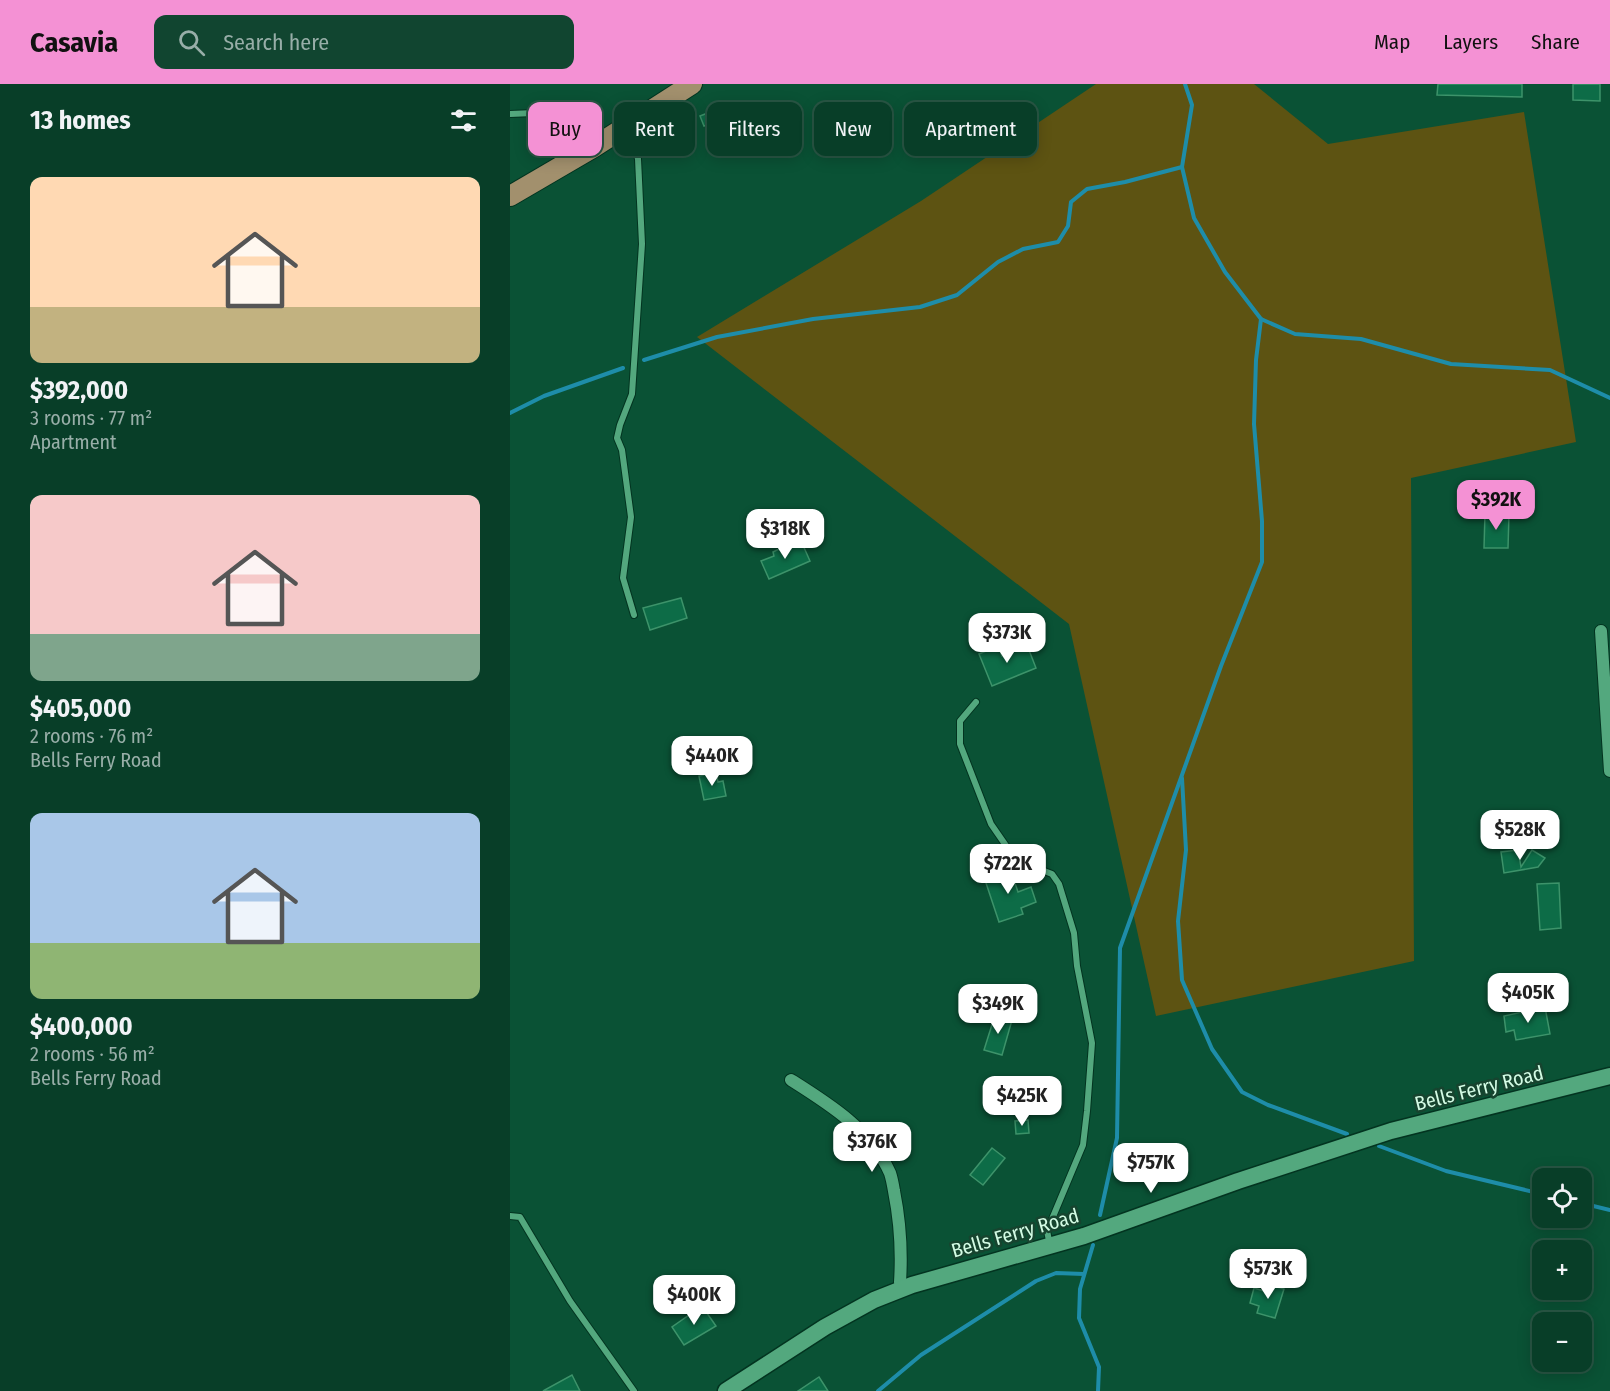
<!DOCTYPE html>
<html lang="en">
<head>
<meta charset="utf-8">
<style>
  :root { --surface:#083e28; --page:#114530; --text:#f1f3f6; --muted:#98aea8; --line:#295745; --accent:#f491d4 }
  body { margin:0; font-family:"Fira Sans Condensed",sans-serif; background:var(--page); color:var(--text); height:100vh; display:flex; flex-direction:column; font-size:22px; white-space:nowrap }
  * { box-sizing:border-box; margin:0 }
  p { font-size:20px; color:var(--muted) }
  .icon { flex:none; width:33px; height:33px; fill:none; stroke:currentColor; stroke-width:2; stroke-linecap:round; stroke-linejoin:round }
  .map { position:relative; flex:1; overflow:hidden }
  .panel { display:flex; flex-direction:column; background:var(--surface); width:510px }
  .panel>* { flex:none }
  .banner { position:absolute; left:18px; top:18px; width:570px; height:54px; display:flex; gap:12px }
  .tools { position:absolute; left:1022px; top:1084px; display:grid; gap:12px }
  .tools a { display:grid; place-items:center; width:60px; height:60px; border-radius:12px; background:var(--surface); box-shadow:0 3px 15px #0003,0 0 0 2px var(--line); font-size:30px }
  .price { position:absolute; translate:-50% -51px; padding:0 14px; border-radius:12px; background:#fff; color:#222; font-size:20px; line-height:39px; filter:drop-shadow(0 2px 3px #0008) }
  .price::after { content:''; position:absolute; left:50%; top:36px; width:18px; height:14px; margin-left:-9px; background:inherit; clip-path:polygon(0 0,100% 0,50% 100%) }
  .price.active { background:var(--accent); color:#111 }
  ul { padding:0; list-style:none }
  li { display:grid; align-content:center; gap:12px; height:318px; padding:0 30px }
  li span { display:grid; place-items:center; height:186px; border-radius:12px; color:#555 }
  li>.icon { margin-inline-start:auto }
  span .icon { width:108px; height:108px; fill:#fffc; stroke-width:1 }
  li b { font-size:26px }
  h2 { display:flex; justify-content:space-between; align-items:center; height:72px; padding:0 30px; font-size:26px }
  .pill { padding:0 21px; border-radius:12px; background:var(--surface); box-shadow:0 3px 15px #0003,0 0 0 2px var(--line); font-size:21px; line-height:54px }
  .pill.active { background:var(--accent); color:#111 }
  header { display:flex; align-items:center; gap:36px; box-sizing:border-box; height:84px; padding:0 30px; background:var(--accent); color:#111 }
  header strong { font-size:28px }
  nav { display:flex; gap:33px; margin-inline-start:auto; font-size:21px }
  .search { width:420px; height:54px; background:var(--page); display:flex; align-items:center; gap:15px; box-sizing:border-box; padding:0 21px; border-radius:12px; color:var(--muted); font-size:22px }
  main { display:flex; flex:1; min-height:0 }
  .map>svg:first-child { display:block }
</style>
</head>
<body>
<header>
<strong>Casavia</strong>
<div class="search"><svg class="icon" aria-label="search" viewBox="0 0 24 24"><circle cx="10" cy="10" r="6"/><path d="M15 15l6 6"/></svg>Search here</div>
<nav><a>Map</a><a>Layers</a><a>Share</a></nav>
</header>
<main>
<section class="panel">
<h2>13 homes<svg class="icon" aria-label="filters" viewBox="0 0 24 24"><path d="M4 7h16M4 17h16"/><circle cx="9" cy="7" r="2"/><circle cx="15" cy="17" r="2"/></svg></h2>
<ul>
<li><span style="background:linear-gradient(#ffd9b3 70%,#c2b280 0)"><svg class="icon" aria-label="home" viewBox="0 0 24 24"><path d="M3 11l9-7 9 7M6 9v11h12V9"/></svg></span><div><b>$392,000</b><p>3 rooms · 77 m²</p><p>Apartment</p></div></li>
<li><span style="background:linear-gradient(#f6c9c9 75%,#7fa58c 0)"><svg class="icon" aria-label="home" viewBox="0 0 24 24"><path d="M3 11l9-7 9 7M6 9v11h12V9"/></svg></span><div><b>$405,000</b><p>2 rooms · 76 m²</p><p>Bells Ferry Road</p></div></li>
<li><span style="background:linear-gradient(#a9c7e8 70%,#8fb573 0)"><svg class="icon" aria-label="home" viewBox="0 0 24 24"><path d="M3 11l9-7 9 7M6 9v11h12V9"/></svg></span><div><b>$400,000</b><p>2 rooms · 56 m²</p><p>Bells Ferry Road</p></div></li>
</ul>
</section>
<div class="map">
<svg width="1100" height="1307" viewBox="0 0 1100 1307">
  <rect width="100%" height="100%" fill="#0a5235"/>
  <polygon fill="#5d5312" points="586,0 744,0 818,60 1014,28 1066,358 901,394 904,877 646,932 559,540 187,253 411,117"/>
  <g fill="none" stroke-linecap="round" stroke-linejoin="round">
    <g stroke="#1e8da9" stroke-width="4">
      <polyline points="675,0 682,21 672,83 684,134 715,188 751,235 785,250 851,255 941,280 1040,286 1100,314"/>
      <polyline points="134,276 207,253 303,235 410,223 447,211 488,178 513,165 548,158 558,142 561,118 577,105 615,98 672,83"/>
      <polyline points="0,329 34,312 113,284"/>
      <polyline points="672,694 676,766 668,837 672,896 702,965 732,1008 758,1021 837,1050"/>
      <polyline points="869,1062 936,1087 1032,1110"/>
      <polyline points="1071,1119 1100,1126"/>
      <polyline points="590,1131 607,1054 610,864 711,582 752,478 752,437 744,340 746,276 751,235"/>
      <polyline points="583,1161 570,1205 569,1234 589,1283 588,1307"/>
      <polyline points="368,1307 411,1271 526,1197 546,1189 574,1190"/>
    </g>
  </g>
  <g fill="#0d6c47" stroke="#3d936a" stroke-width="1.5">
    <polygon points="928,0 1012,0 1012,13 927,11"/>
    <polygon points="1063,0 1090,0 1090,17 1063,16"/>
    <polygon points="208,25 212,36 194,42 190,32"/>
    <polygon points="975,429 999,430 998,464 974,464"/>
    <polygon points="292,459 300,477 259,495 251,477 264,472 263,468 275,462 277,466"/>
    <polygon points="171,514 177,534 140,546 133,524"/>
    <polygon points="517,561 526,584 482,602 469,570 488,562 492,572"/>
    <polygon points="206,689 208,698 213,697 216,712 194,716 189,692"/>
    <polygon points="1008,766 1011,783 1022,766 1035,774 1028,783 994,789 991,768"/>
    <polygon points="500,784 508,808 521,803 526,818 511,824 513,830 489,838 474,793"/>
    <polygon points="1049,799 1051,844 1030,846 1027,800"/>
    <polygon points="1035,923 1040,950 1006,956 1004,946 996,948 994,932"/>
    <polygon points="485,931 502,936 492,971 474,966"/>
    <polygon points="518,1036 519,1049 506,1050 505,1037"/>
    <polygon points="482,1064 495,1074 473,1101 460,1091"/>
    <polygon points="757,1200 774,1205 765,1234 747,1229 749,1222 740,1219 744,1204 754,1207"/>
    <polygon points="192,1222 206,1242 174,1261 162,1243"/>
    <polygon points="62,1291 70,1307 33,1307"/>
    <polygon points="309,1293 318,1307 288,1307"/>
  </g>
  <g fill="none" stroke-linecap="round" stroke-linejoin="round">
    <g stroke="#033420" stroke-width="8">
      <g id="lane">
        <polyline points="0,30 48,28 60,33 82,60"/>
        <polyline points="121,44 128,75 132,160 122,310 110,341 107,354 112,366 121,433 113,494 124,531"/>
        <polyline points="466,618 450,637 450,660 481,740 499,766 511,778 542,790 549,800 564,849 567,882 582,959 577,1027 573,1061 537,1147 540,1161"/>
        <polyline points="0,1132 10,1133 60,1217 124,1307"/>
      </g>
    </g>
    <g stroke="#033420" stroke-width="14">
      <g id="street">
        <polyline points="1091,547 1100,687"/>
        <path d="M281,996C319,1020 361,1046 380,1089C382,1095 383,1101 384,1107C390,1137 392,1167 390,1198L392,1205"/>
      </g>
    </g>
    <g stroke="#033420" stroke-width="19">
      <polyline id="secondary" points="216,1307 315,1243 364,1216 402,1201 574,1152 728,1097 881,1047 1100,992"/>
    </g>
    <g stroke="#033420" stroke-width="22">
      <polyline id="primary" points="0,112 84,63 182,0"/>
    </g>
    <use href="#lane" stroke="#53a87e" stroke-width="6"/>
    <use href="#street" stroke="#53a87e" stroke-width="12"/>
    <use href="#secondary" stroke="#53a87e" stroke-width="16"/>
    <use href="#primary" stroke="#a2906d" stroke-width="20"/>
  </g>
  <g text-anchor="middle" stroke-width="5" stroke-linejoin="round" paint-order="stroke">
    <g font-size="20" fill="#d4fce5" stroke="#17442f">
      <text transform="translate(969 1004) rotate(-14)" y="7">Bells Ferry Road</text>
      <text transform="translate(505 1149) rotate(-16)" y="7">Bells Ferry Road</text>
    </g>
  </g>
</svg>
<div class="tools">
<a><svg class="icon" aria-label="locate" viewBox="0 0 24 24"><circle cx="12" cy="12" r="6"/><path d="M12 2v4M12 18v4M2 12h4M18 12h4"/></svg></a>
<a>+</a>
<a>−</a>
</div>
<b class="price active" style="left:986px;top:447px">$392K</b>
<b class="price" style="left:275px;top:476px">$318K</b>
<b class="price" style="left:497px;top:580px">$373K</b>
<b class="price" style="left:202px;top:703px">$440K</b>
<b class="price" style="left:1010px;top:777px">$528K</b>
<b class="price" style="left:498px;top:811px">$722K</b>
<b class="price" style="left:1018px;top:940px">$405K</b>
<b class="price" style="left:488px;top:951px">$349K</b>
<b class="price" style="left:512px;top:1043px">$425K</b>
<b class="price" style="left:362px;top:1089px">$376K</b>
<b class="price" style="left:641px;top:1110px">$757K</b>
<b class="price" style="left:758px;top:1216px">$573K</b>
<b class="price" style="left:184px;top:1242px">$400K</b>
<div class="banner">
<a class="pill active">Buy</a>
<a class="pill">Rent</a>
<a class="pill">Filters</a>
<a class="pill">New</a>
<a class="pill">Apartment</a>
</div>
</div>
</main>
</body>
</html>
